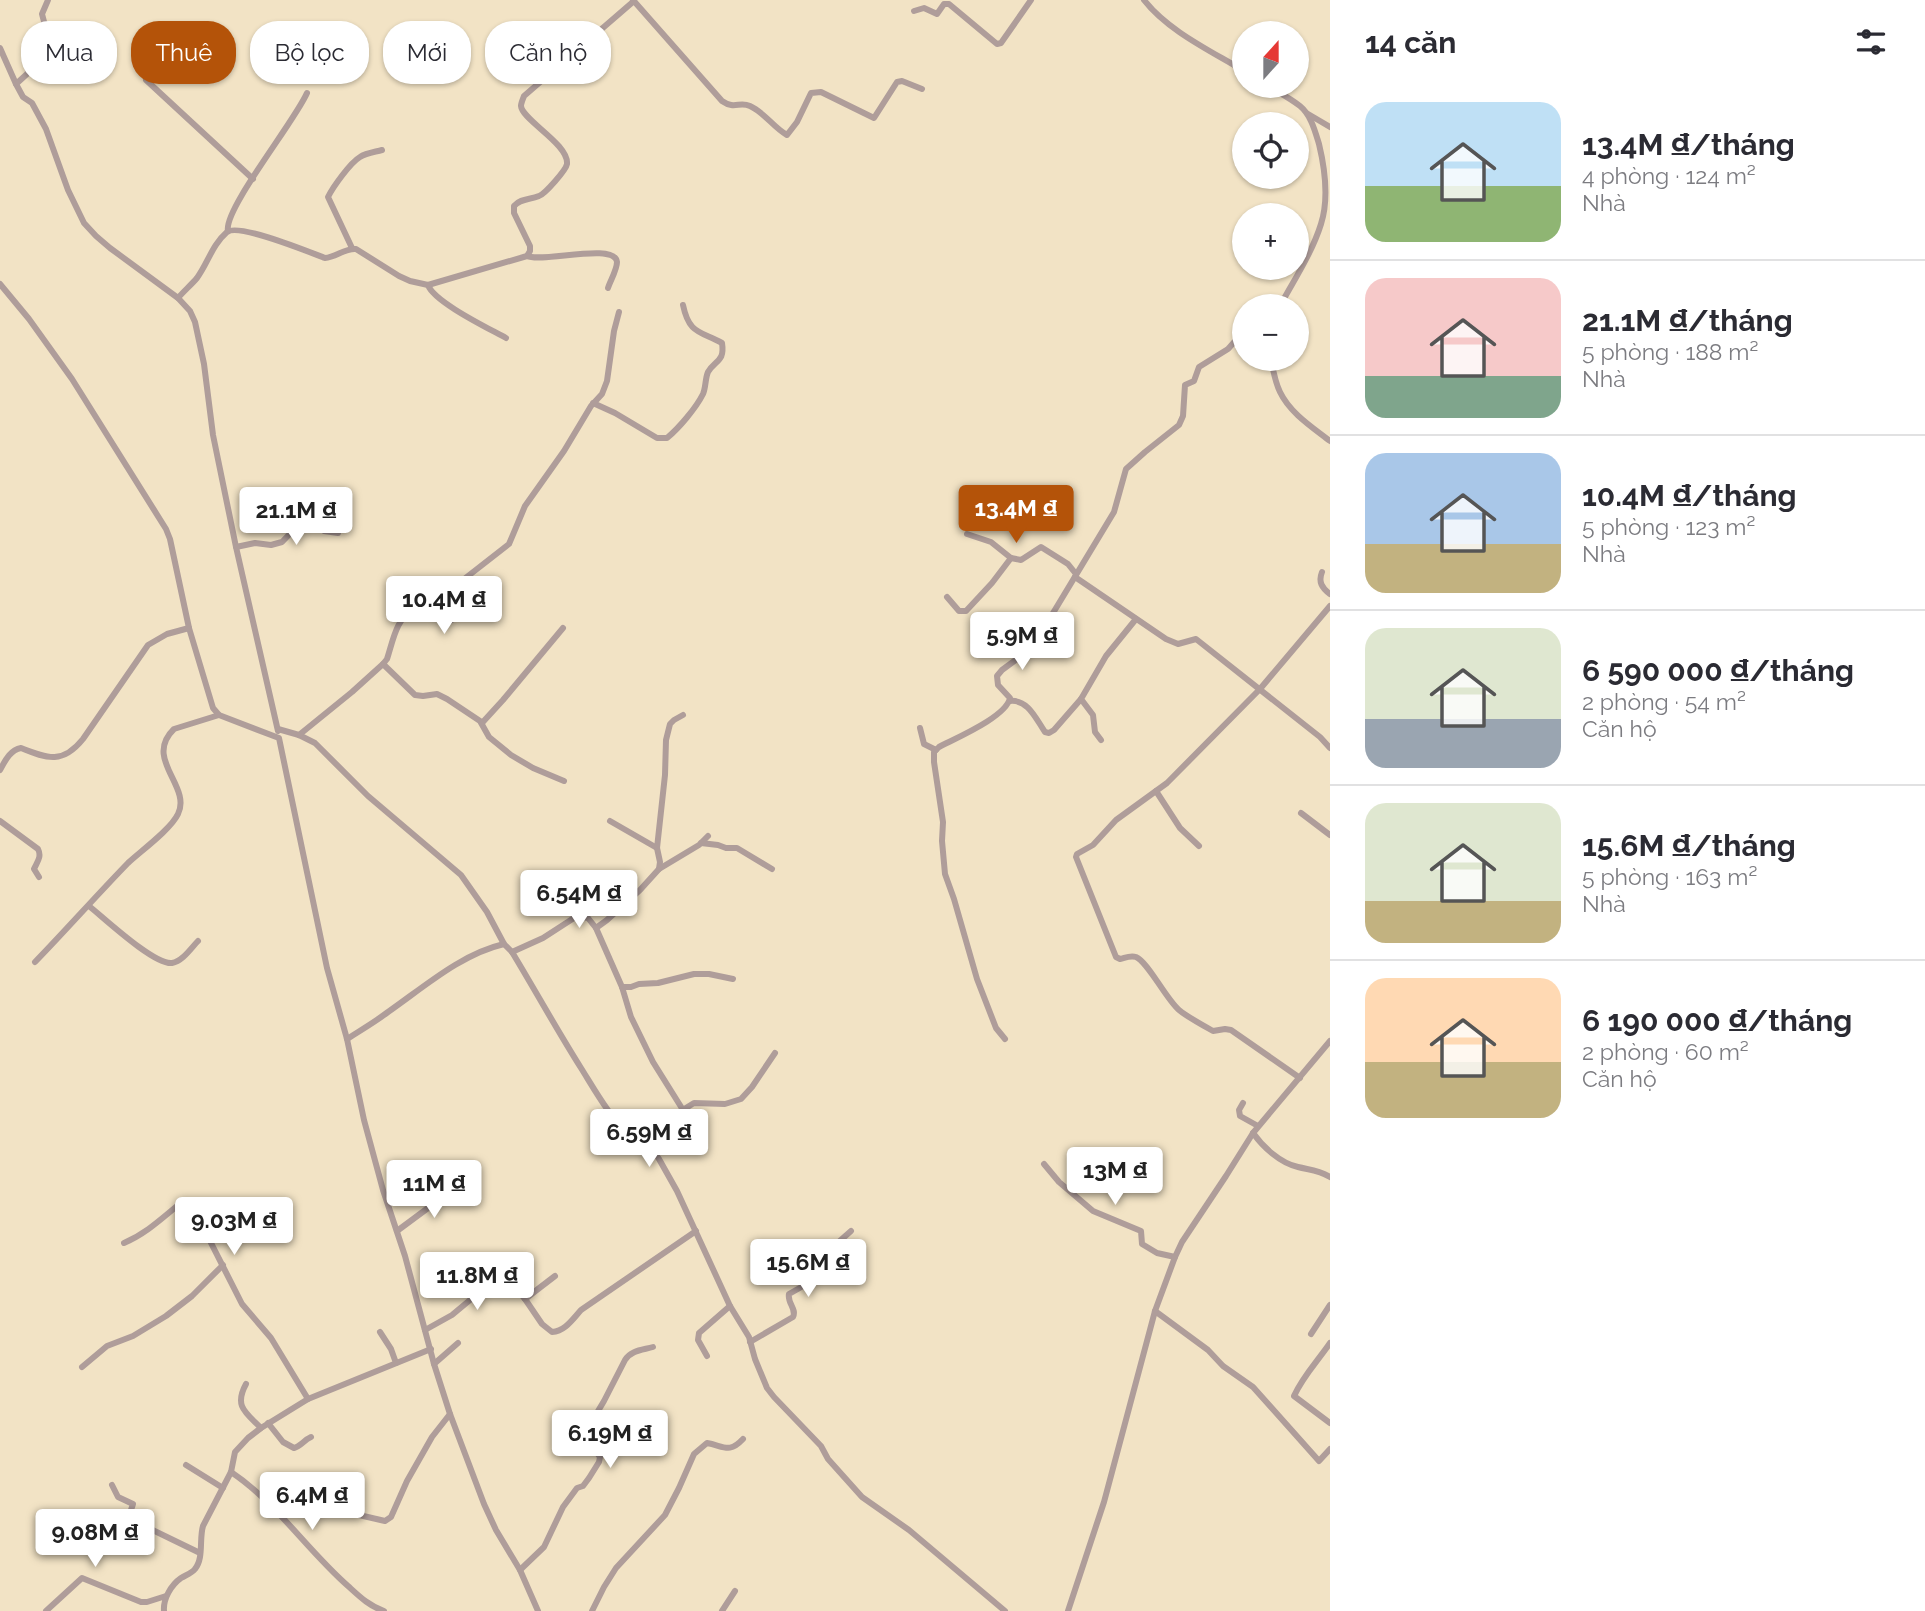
<!DOCTYPE html>
<html lang="vi">
<head>
<meta charset="utf-8">
<style>
  :root { --surface:#fff; --page:#f2f2f3; --text:#2b2b33; --muted:#7c7c81; --line:#e1e1e2; --accent:#b45309 }
  body { margin:0; font-family:Raleway,sans-serif; background:var(--page); color:var(--text); height:100vh; display:flex; flex-direction:column; font-size:26px; white-space:nowrap }
  * { box-sizing:border-box; margin:0 }
  p { font-size:23px; color:var(--muted) }
  .icon { flex:none; width:38px; height:38px; fill:none; stroke:currentColor; stroke-width:2; stroke-linecap:round; stroke-linejoin:round }
  .map { position:relative; flex:1; overflow:hidden }
  .details { display:flex; flex-direction:column; background:var(--surface); width:595px }
  .details>* { flex:none }
  .guide { position:absolute; left:21px; top:21px; width:665px; height:63px; display:flex; gap:14px }
  .needle { width:46px; rotate:21deg }
  .tools { position:absolute; left:1232px; top:21px; display:grid; gap:14px }
  .tools a { display:grid; place-items:center; width:77px; height:77px; border-radius:50%; background:var(--surface); box-shadow:0 2px 5px #0004; font-size:35px }
  .price { position:absolute; translate:-50% -60px; padding:0 16px; border-radius:7px; background:#fff; color:#222; font-size:23px; line-height:46px; filter:drop-shadow(0 2px 4px #0008) }
  .price::after { content:''; position:absolute; left:50%; top:42px; width:21px; height:16px; margin-left:-10px; background:inherit; clip-path:polygon(0 0,100% 0,50% 100%) }
  .price.on { background:var(--accent); color:#fff }
  ul { padding:0; list-style:none }
  li { display:flex; align-items:center; gap:21px; height:175px; padding:0 35px }
  li+li { border-top:2px solid var(--line) }
  li span { display:grid; place-items:center; flex:none; width:196px; height:140px; border-radius:21px; color:#555 }
  li>.icon { margin-inline-start:auto }
  span .icon { width:84px; height:84px; fill:#fffc; stroke-width:1 }
  li b { font-size:30px }
  h2 { display:flex; justify-content:space-between; align-items:center; height:84px; padding:0 35px; font-size:30px }
  .pill { padding:0 24px; border-radius:28px; background:var(--surface); box-shadow:0 2px 5px #0004; font-size:24px; line-height:63px }
  .pill.on { background:var(--accent); color:#fff }
  main { display:flex; flex:1; min-height:0 }
  .map>svg:first-child { display:block }
</style>
</head>
<body>
<main>
<div class="map">
<svg width="1330" height="1611" viewBox="0 0 1330 1611">
  <rect width="100%" height="100%" fill="#f2e3c5"/>
  <g fill="none" stroke-linecap="round" stroke-linejoin="round">
    <g stroke="#af9d9a" stroke-width="6">
      <path d="M633,0L722,101C735,110 739,101 750,106C764,112 774,128 787,135L797,122L811,93L821,92L874,118L897,82L902,81L922,89"/>
      <path d="M1144,0C1168,31 1211,51 1244,71"/>
      <polyline points="914,11 924,8 937,14 944,4 949,4 997,44 1001,43 1031,0"/>
      <polyline points="0,48 16,84 23,97 32,103 46,129 68,190 84,223 96,236 110,248 178,298 190,311 195,322 204,364 213,435 236,547 278,731"/>
      <polyline points="146,80 253,179"/>
      <polyline points="16,84 27,74 47,33 42,14 48,0"/>
      <path d="M1268,86C1278,92 1290,98 1300,106C1311,115 1315,131 1319,144C1325,169 1329,199 1321,224C1312,253 1294,280 1280,306"/>
      <polyline points="1308,114 1330,127"/>
      <path d="M228,231C223,210 295,121 307,93"/>
      <path d="M352,248L328,197C333,187 350,163 360,157C366,153 375,152 382,150"/>
      <path d="M527,256C543,263 615,242 617,262C617,270 610,281 608,288"/>
      <polyline points="0,284 29,319 72,379 166,529 170,539 189,628 213,708 219,715 279,738 327,968 347,1039 364,1120 383,1190 405,1256 434,1364 450,1414 484,1504 496,1530 520,1570 538,1611"/>
      <path d="M428,285C434,302 488,328 506,338"/>
      <path d="M178,298C184,291 191,285 197,278C208,263 212,245 227,232C239,223 309,252 325,258C336,257 345,248 356,249L399,276L410,281L428,285L527,256L530,251V246L514,213V206C521,198 530,200 539,196C545,194 566,170 567,164C569,144 522,120 521,106C521,103 523,99 524,96L634,1"/>
      <path d="M1271,359C1273,370 1275,382 1280,392C1290,413 1312,427 1330,441"/>
      <path d="M593,403L615,413L657,438H667C679,428 696,408 703,394C706,387 705,379 708,372C715,360 725,362 722,343C700,331 689,334 683,305"/>
      <polyline points="306,517 324,531 338,533"/>
      <polyline points="967,534 991,542 1011,558"/>
      <polyline points="236,547 255,543 271,545 282,542 306,517 325,493"/>
      <path d="M1322,572C1318,582 1322,588 1330,594"/>
      <polyline points="1075,577 1166,639 1178,644 1196,639 1320,737 1330,748"/>
      <polyline points="947,597 959,611 966,611 992,583 1011,558 1021,560 1041,547 1068,564 1076,574"/>
      <polyline points="426,606 442,623 450,621 469,609"/>
      <polyline points="383,664 415,695 423,696 437,694 447,699 480,721 489,737 511,755 533,768 564,781"/>
      <path d="M1010,701C1028,699 1036,719 1045,732L1049,733L1054,730L1081,699"/>
      <polyline points="482,723 503,700 563,628"/>
      <polyline points="920,728 924,744 936,750"/>
      <path d="M278,729L299,735L315,743L368,796L461,875L487,912L504,944L512,952C535,990 557,1030 581,1068C596,1092 610,1118 632,1137L640,1133L659,1159L677,1191L730,1306L749,1337L755,1359L767,1388L774,1397L821,1446L828,1459L862,1497L909,1530L1005,1611"/>
      <path d="M299,735L352,692L383,664L387,659C393,641 396,618 414,609C421,606 428,605 436,601L509,544L525,506L564,451L591,406L602,394L607,381L614,331L619,312"/>
      <polyline points="1101,740 1095,732 1093,715 1081,699 1106,656 1136,619"/>
      <path d="M0,770C5,761 10,750 21,748C48,759 63,764 83,739L148,645L167,634L189,628"/>
      <polyline points="1156,791 1180,828 1199,846"/>
      <polyline points="1301,813 1330,835"/>
      <path d="M0,821L38,849C42,857 37,862 34,869L39,877"/>
      <polyline points="610,821 657,848"/>
      <polyline points="701,843 718,845 726,848 737,848 772,869"/>
      <polyline points="659,869 699,845 708,836"/>
      <path d="M89,906C104,918 154,965 172,963C183,961 191,948 198,941"/>
      <polyline points="596,928 607,920 640,890 659,869 660,862 657,848 665,775 666,740 670,724 674,720 683,715"/>
      <polyline points="512,952 543,938 577,916 588,918 596,928 622,987 631,1017 653,1062 683,1110"/>
      <path d="M35,962C66,930 96,896 128,863C141,851 171,829 178,814C192,786 143,759 174,729L219,715"/>
      <polyline points="622,987 631,987 639,984 658,983 694,974 709,974 733,979"/>
      <path d="M347,1039C361,1030 375,1022 388,1012C424,987 461,954 504,944"/>
      <path d="M1005,1039L996,1028L977,979L954,899L945,874L942,841L943,822L934,762V752L939,747C956,738 1006,717 1010,698L998,685L997,676L1002,670L1025,653L1044,628L1114,512L1126,469L1145,452L1179,425L1183,416L1185,385L1194,381L1199,367L1228,349L1244,331"/>
      <path d="M1300,1078L1231,1030L1225,1029L1213,1031C1204,1026 1186,1016 1179,1010C1166,999 1148,962 1136,957C1130,955 1125,958 1120,959L1116,957L1076,857L1077,854L1093,845L1116,820L1167,783L1260,689L1330,606"/>
      <polyline points="1243,1103 1239,1110 1240,1116 1258,1126"/>
      <polyline points="640,1133 647,1126 673,1116 694,1103 725,1104 741,1099 752,1087 775,1053"/>
      <path d="M1253,1133C1263,1147 1280,1163 1298,1167C1310,1170 1319,1170 1330,1177"/>
      <polyline points="1044,1164 1059,1182 1093,1211 1141,1231 1142,1244 1157,1253 1175,1257"/>
      <polyline points="397,1231 455,1188 460,1186 473,1193"/>
      <path d="M124,1243C145,1234 160,1220 177,1206H180L183,1209L206,1233L242,1304L271,1338L308,1399"/>
      <path d="M555,1276L525,1299L542,1324L552,1332C565,1331 572,1320 581,1310L696,1231"/>
      <polyline points="1155,1311 1208,1350 1223,1366 1253,1387 1319,1461 1330,1449"/>
      <polyline points="425,1330 452,1315 500,1275 507,1278 525,1299"/>
      <polyline points="380,1332 391,1349 396,1363"/>
      <polyline points="1311,1334 1330,1305"/>
      <path d="M750,1342L793,1317C797,1309 787,1303 789,1294L826,1273L823,1261L824,1255L851,1231"/>
      <path d="M1330,1343C1317,1362 1303,1376 1294,1396L1330,1423"/>
      <polyline points="707,1356 698,1340 699,1333 730,1306"/>
      <polyline points="434,1364 458,1343"/>
      <polyline points="82,1367 107,1346 133,1336 166,1316 192,1296 223,1265"/>
      <path d="M246,1384C234,1406 245,1412 261,1428"/>
      <path d="M268,1423L283,1442L294,1448C301,1446 304,1440 311,1437"/>
      <polyline points="186,1465 223,1488"/>
      <path d="M231,1472C276,1502 307,1550 348,1586C359,1596 369,1606 384,1611"/>
      <polyline points="112,1485 118,1497 133,1504 129,1516 132,1520 200,1553"/>
      <polyline points="359,1515 385,1521 391,1517 407,1481 432,1437 450,1414"/>
      <path d="M520,1570L544,1547L563,1507L577,1488L583,1486L589,1478L599,1462L600,1457L585,1437V1433L604,1401L625,1360C631,1350 643,1350 653,1347"/>
      <polyline points="46,1611 82,1578 141,1602 147,1602 166,1596"/>
      <path d="M164,1611C163,1599 171,1585 181,1578C186,1575 192,1573 195,1569C204,1558 199,1539 203,1526L231,1472L235,1452L248,1438L261,1428L308,1399L431,1349"/>
      <path d="M592,1611L604,1587L616,1568L665,1515L679,1488L694,1454L707,1443C724,1446 729,1454 743,1439"/>
      <polyline points="722,1611 735,1591"/>
      <polyline points="1068,1611 1104,1502 1155,1311 1175,1257 1182,1242 1226,1176 1253,1133 1330,1041"/>
    </g>
  </g>
</svg>
<div class="tools">
<a><svg class="needle" viewBox="-14 -14 28 28"><path d="M0-13l5 13h-10z" fill="#e53935"/><path d="M0 13l5-13h-10z" fill="#7c7c81"/></svg></a>
<a><svg class="icon" aria-label="locate" viewBox="0 0 24 24"><circle cx="12" cy="12" r="6"/><path d="M12 2v4M12 18v4M2 12h4M18 12h4"/></svg></a>
<a>+</a>
<a>−</a>
</div>
<b class="price on" style="left:1016px;top:545px">13.4M ₫</b>
<b class="price" style="left:296px;top:547px">21.1M ₫</b>
<b class="price" style="left:444px;top:636px">10.4M ₫</b>
<b class="price" style="left:1022px;top:672px">5.9M ₫</b>
<b class="price" style="left:579px;top:930px">6.54M ₫</b>
<b class="price" style="left:649px;top:1169px">6.59M ₫</b>
<b class="price" style="left:1115px;top:1207px">13M ₫</b>
<b class="price" style="left:434px;top:1220px">11M ₫</b>
<b class="price" style="left:234px;top:1257px">9.03M ₫</b>
<b class="price" style="left:808px;top:1299px">15.6M ₫</b>
<b class="price" style="left:477px;top:1312px">11.8M ₫</b>
<b class="price" style="left:610px;top:1470px">6.19M ₫</b>
<b class="price" style="left:312px;top:1532px">6.4M ₫</b>
<b class="price" style="left:95px;top:1569px">9.08M ₫</b>
<div class="guide">
<a class="pill">Mua</a>
<a class="pill on">Thuê</a>
<a class="pill">Bộ lọc</a>
<a class="pill">Mới</a>
<a class="pill">Căn hộ</a>
</div>
</div>
<section class="details">
<h2>14 căn<svg class="icon" aria-label="filters" viewBox="0 0 24 24"><path d="M4 7h16M4 17h16"/><circle cx="9" cy="7" r="2"/><circle cx="15" cy="17" r="2"/></svg></h2>
<ul>
<li><span style="background:linear-gradient(#bfe0f5 60%,#8fb573 0)"><svg class="icon" aria-label="home" viewBox="0 0 24 24"><path d="M3 11l9-7 9 7M6 9v11h12V9"/></svg></span><div><b>13.4M ₫/tháng</b><p>4 phòng · 124 m²</p><p>Nhà</p></div></li>
<li><span style="background:linear-gradient(#f6c9c9 70%,#7fa58c 0)"><svg class="icon" aria-label="home" viewBox="0 0 24 24"><path d="M3 11l9-7 9 7M6 9v11h12V9"/></svg></span><div><b>21.1M ₫/tháng</b><p>5 phòng · 188 m²</p><p>Nhà</p></div></li>
<li><span style="background:linear-gradient(#a9c7e8 65%,#c2b280 0)"><svg class="icon" aria-label="home" viewBox="0 0 24 24"><path d="M3 11l9-7 9 7M6 9v11h12V9"/></svg></span><div><b>10.4M ₫/tháng</b><p>5 phòng · 123 m²</p><p>Nhà</p></div></li>
<li><span style="background:linear-gradient(#dfe7d0 65%,#9aa5b1 0)"><svg class="icon" aria-label="home" viewBox="0 0 24 24"><path d="M3 11l9-7 9 7M6 9v11h12V9"/></svg></span><div><b>6 590 000 ₫/tháng</b><p>2 phòng · 54 m²</p><p>Căn hộ</p></div></li>
<li><span style="background:linear-gradient(#dfe7d0 70%,#c2b280 0)"><svg class="icon" aria-label="home" viewBox="0 0 24 24"><path d="M3 11l9-7 9 7M6 9v11h12V9"/></svg></span><div><b>15.6M ₫/tháng</b><p>5 phòng · 163 m²</p><p>Nhà</p></div></li>
<li><span style="background:linear-gradient(#ffd9b3 60%,#c2b280 0)"><svg class="icon" aria-label="home" viewBox="0 0 24 24"><path d="M3 11l9-7 9 7M6 9v11h12V9"/></svg></span><div><b>6 190 000 ₫/tháng</b><p>2 phòng · 60 m²</p><p>Căn hộ</p></div></li>
</ul>
</section>
</main>
</body>
</html>
